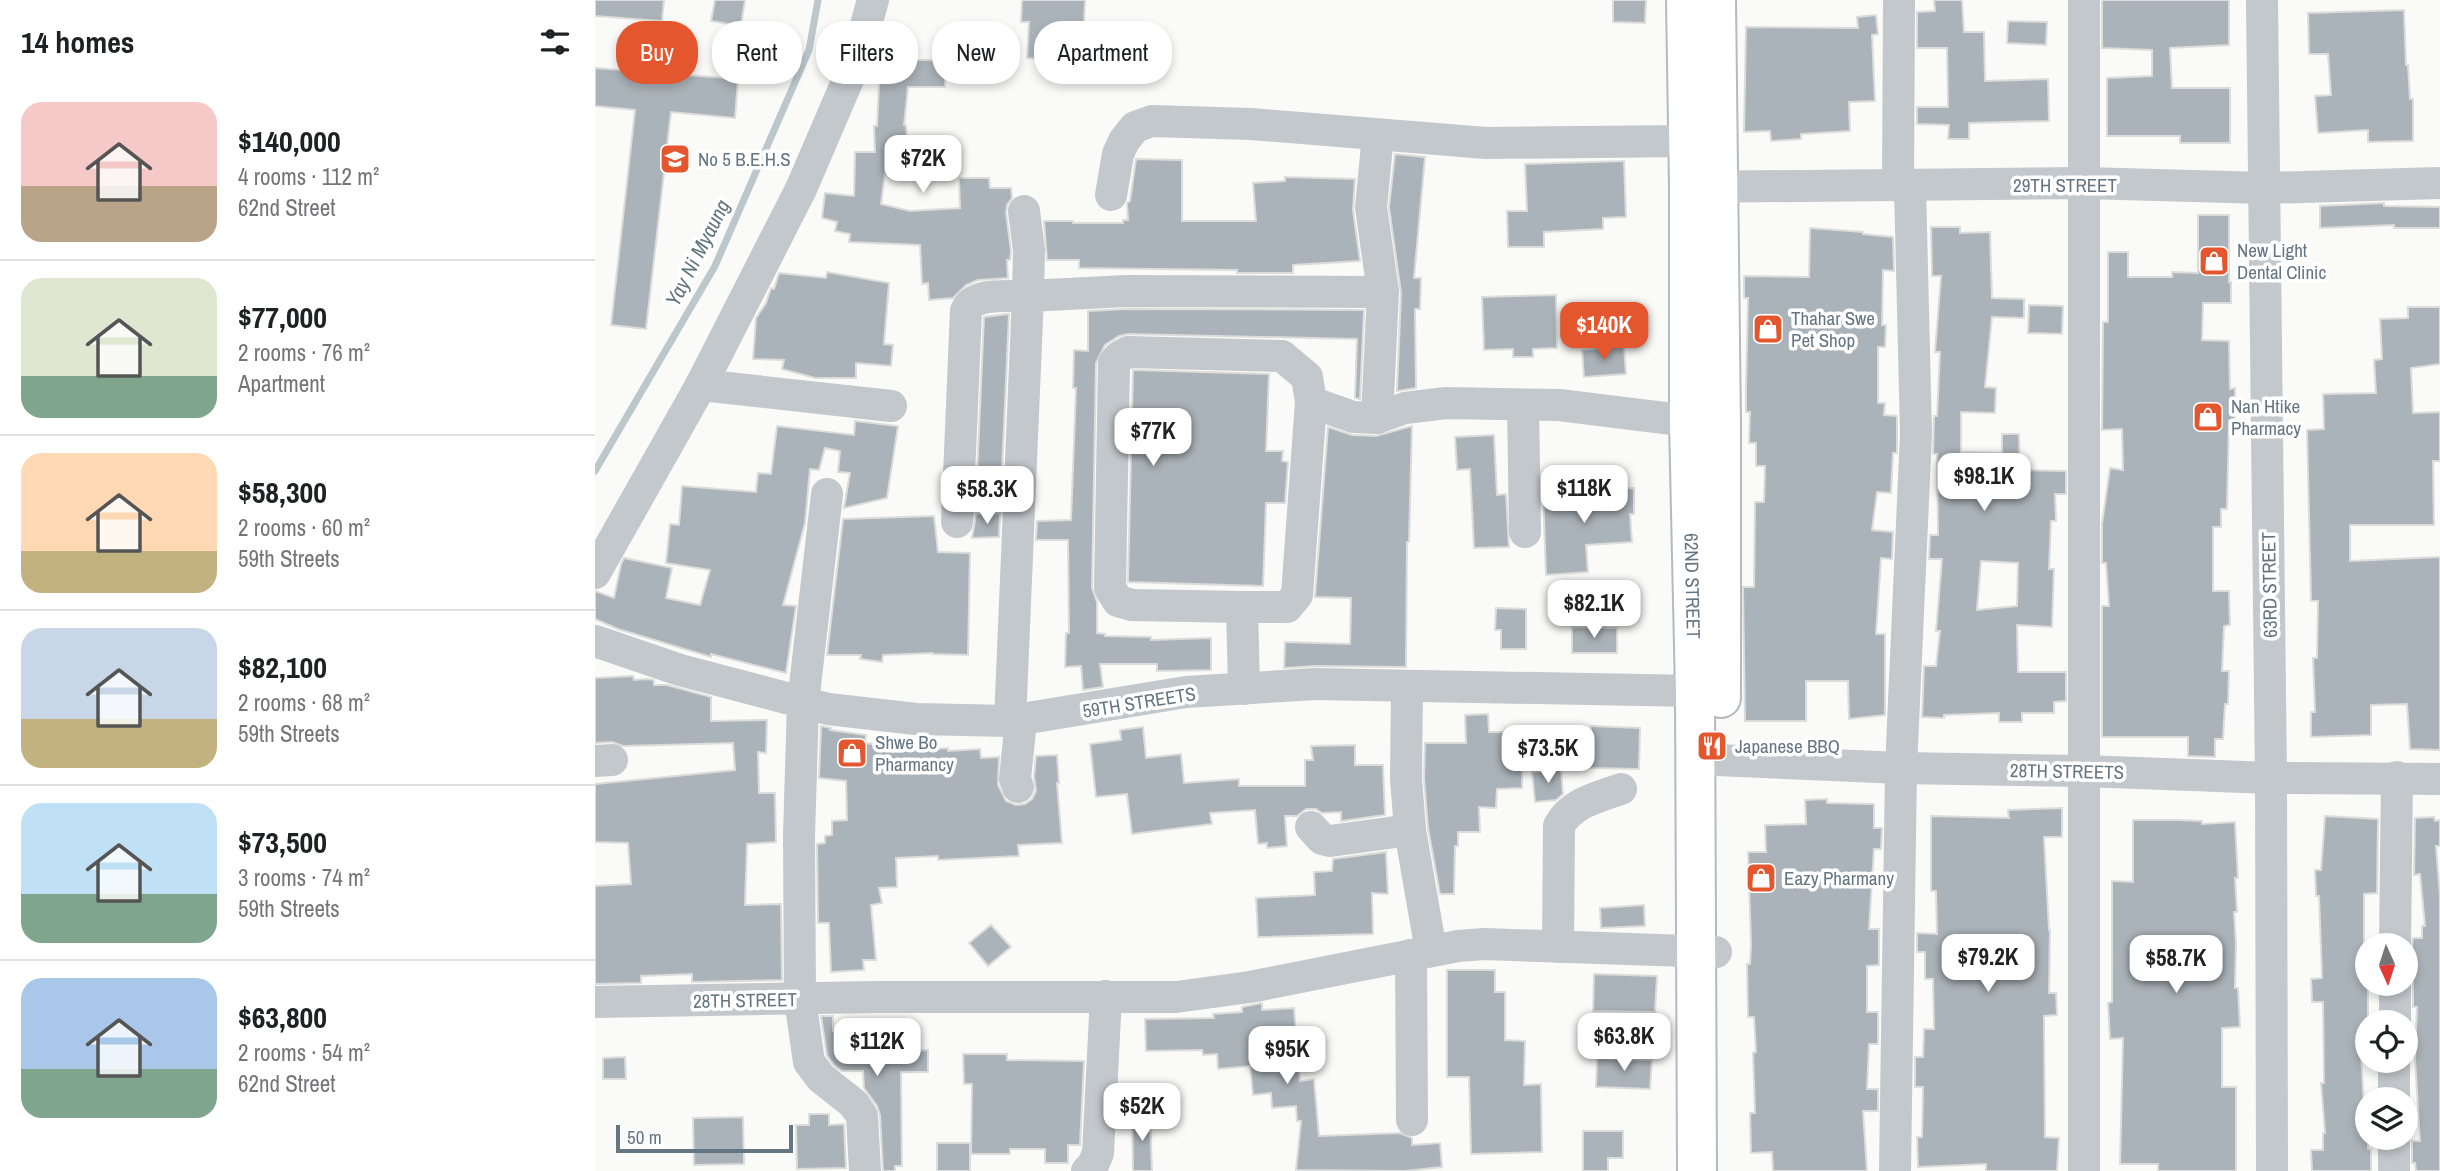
<!DOCTYPE html>
<html lang="en">
<head>
<meta charset="utf-8">
<style>
  :root { --surface:#fff; --page:#f2f2f2; --text:#202124; --muted:#757577; --line:#e0e0e0; --accent:#e4572e }
  body { margin:0; font-family:"Archivo Narrow",sans-serif; background:var(--page); color:var(--text); height:100vh; display:flex; flex-direction:column; font-size:26px; white-space:nowrap }
  * { box-sizing:border-box; margin:0 }
  p { font-size:23px; color:var(--muted) }
  .icon { flex:none; width:38px; height:38px; fill:none; stroke:currentColor; stroke-width:2; stroke-linecap:round; stroke-linejoin:round }
  .map { position:relative; flex:1; overflow:hidden }
  .sheet { display:flex; flex-direction:column; background:var(--surface); width:595px }
  .sheet>* { flex:none }
  .banner { position:absolute; left:21px; top:21px; width:665px; height:63px; display:flex; gap:14px }
  .needle { width:46px; rotate:177deg }
  .buttons { position:absolute; left:1760px; top:933px; display:grid; gap:14px }
  .buttons a { display:grid; place-items:center; width:63px; height:63px; border-radius:50%; background:var(--surface); box-shadow:0 4px 10px #0003; font-size:35px }
  .scale { position:absolute; left:21px; bottom:18px; width:177px; box-sizing:border-box; padding-left:7px; border:4px solid #657683; border-top:0; font-size:19px; line-height:24px; white-space:nowrap; color:#657683; -webkit-text-stroke:5px #fff; paint-order:stroke }
  .price { position:absolute; translate:-50% -60px; padding:0 16px; border-radius:14px; background:#fff; color:#222; font-size:23px; line-height:46px; filter:drop-shadow(0 2px 4px #0008) }
  .price::after { content:''; position:absolute; left:50%; top:42px; width:21px; height:16px; margin-left:-10px; background:inherit; clip-path:polygon(0 0,100% 0,50% 100%) }
  .price.selected { background:var(--accent); color:#fff }
  ul { padding:0; list-style:none }
  li { display:flex; align-items:center; gap:21px; height:175px; padding:0 21px }
  li+li { border-top:2px solid var(--line) }
  li span { display:grid; place-items:center; flex:none; width:196px; height:140px; border-radius:21px; color:#555 }
  li>.icon { margin-inline-start:auto }
  span .icon { width:84px; height:84px; fill:#fffc; stroke-width:1 }
  li b { font-size:30px }
  h2 { display:flex; justify-content:space-between; align-items:center; height:84px; padding:0 21px; font-size:30px }
  .chip { padding:0 24px; border-radius:28px; background:var(--surface); box-shadow:0 4px 10px #0003; font-size:24px; line-height:63px }
  .chip.selected { background:var(--accent); color:#fff }
  main { display:flex; flex:1; min-height:0 }
  .map>svg:first-child { display:block }
</style>
</head>
<body>
<main>
<section class="sheet">
<h2>14 homes<svg class="icon" aria-label="filters" viewBox="0 0 24 24"><path d="M4 7h16M4 17h16"/><circle cx="9" cy="7" r="2"/><circle cx="15" cy="17" r="2"/></svg></h2>
<ul>
<li><span style="background:linear-gradient(#f6c9c9 60%,#b9a48a 0)"><svg class="icon" aria-label="home" viewBox="0 0 24 24"><path d="M3 11l9-7 9 7M6 9v11h12V9"/></svg></span><div><b>$140,000</b><p>4 rooms · 112 m²</p><p>62nd Street</p></div></li>
<li><span style="background:linear-gradient(#dfe7d0 70%,#7fa58c 0)"><svg class="icon" aria-label="home" viewBox="0 0 24 24"><path d="M3 11l9-7 9 7M6 9v11h12V9"/></svg></span><div><b>$77,000</b><p>2 rooms · 76 m²</p><p>Apartment</p></div></li>
<li><span style="background:linear-gradient(#ffd9b3 70%,#c2b280 0)"><svg class="icon" aria-label="home" viewBox="0 0 24 24"><path d="M3 11l9-7 9 7M6 9v11h12V9"/></svg></span><div><b>$58,300</b><p>2 rooms · 60 m²</p><p>59th Streets</p></div></li>
<li><span style="background:linear-gradient(#c9d6e8 65%,#c2b280 0)"><svg class="icon" aria-label="home" viewBox="0 0 24 24"><path d="M3 11l9-7 9 7M6 9v11h12V9"/></svg></span><div><b>$82,100</b><p>2 rooms · 68 m²</p><p>59th Streets</p></div></li>
<li><span style="background:linear-gradient(#bfe0f5 65%,#7fa58c 0)"><svg class="icon" aria-label="home" viewBox="0 0 24 24"><path d="M3 11l9-7 9 7M6 9v11h12V9"/></svg></span><div><b>$73,500</b><p>3 rooms · 74 m²</p><p>59th Streets</p></div></li>
<li><span style="background:linear-gradient(#a9c7e8 65%,#7fa58c 0)"><svg class="icon" aria-label="home" viewBox="0 0 24 24"><path d="M3 11l9-7 9 7M6 9v11h12V9"/></svg></span><div><b>$63,800</b><p>2 rooms · 54 m²</p><p>62nd Street</p></div></li>
</ul>
</section>
<div class="map">
<svg width="1845" height="1171" viewBox="0 0 1845 1171">
  <rect width="100%" height="100%" fill="#fafaf8"/>
  <g fill="none" stroke-linecap="round" stroke-linejoin="round">
    <polyline stroke="#bbc7cb" stroke-width="7" points="0,471 120,266 214,50 223,0"/>
  </g>
  <g fill="#aab3b9" stroke="#dcdcda" stroke-width="2" fill-rule="evenodd">
    <polygon points="0,0 69,0 67,21 0,16"/>
    <polygon points="120,0 150,0 146,26 116,21"/>
    <polygon points="427,0 490,0 489,25 478,24 475,61 432,58 434,22 426,22"/>
    <polygon points="1018,0 1051,0 1050,23 1018,22"/>
    <polygon points="1339,0 1367,0 1369,32 1389,32 1390,81 1453,79 1454,121 1374,123 1374,139 1353,139 1354,125 1322,124 1322,107 1353,107 1352,48 1322,48 1322,12 1340,11"/>
    <polygon points="1507,0 1634,0 1634,45 1575,48 1577,88 1635,88 1635,143 1585,143 1585,136 1512,136 1512,78 1557,76 1557,50 1507,48"/>
    <polygon points="1809,10 1811,65 1813,65 1815,99 1818,99 1818,141 1773,142 1773,130 1723,133 1720,96 1736,95 1733,54 1714,54 1713,13"/>
    <polygon points="1281,15 1283,34 1277,35 1280,101 1254,102 1255,131 1206,134 1206,139 1176,141 1175,131 1149,132 1151,27 1263,28 1262,17"/>
    <polygon points="1413,21 1452,22 1451,45 1412,43"/>
    <polygon points="286,44 316,46 315,60 350,60 350,87 313,87 309,125 311,125 314,165 291,166 286,204 315,211 365,208 364,178 394,178 395,188 416,188 417,198 412,205 411,213 416,251 415,260 412,260 413,278 383,280 371,285 358,298 334,300 333,283 327,284 325,245 254,242 255,234 240,231 242,222 227,218 230,193 259,196 260,152 280,152 279,126 282,126"/>
    <polygon points="0,68 143,79 140,118 76,112 51,329 16,325 40,110 0,106"/>
    <polygon points="800,154 830,157 819,278 826,278 825,309 820,309 821,388 802,391 806,293 794,207"/>
    <polygon points="541,159 587,160 587,221 661,221 658,183 690,181 690,177 760,179 758,210 765,261 698,265 698,273 642,273 642,270 484,268 484,260 452,260 449,221 478,221 478,223 528,223 528,220 533,220 532,203 535,201"/>
    <polygon points="1029,161 1031,217 1008,218 1008,229 949,232 949,247 913,247 912,211 932,211 930,164"/>
    <polygon points="1789,203 1789,206 1845,207 1845,228 1799,228 1799,225 1725,228 1725,206"/>
    <polygon points="1603,215 1634,215 1634,282 1636,282 1636,303 1608,303 1607,340 1634,341 1635,389 1640,388 1640,421 1634,421 1632,509 1626,509 1626,527 1618,527 1618,591 1634,591 1635,625 1629,626 1627,671 1634,671 1633,704 1630,704 1628,739 1620,739 1620,757 1593,756 1593,737 1507,737 1507,606 1514,606 1511,563 1507,563 1507,524 1515,468 1528,470 1527,429 1507,430 1508,322 1513,322 1513,252 1533,252 1533,277 1577,277 1577,272 1603,273"/>
    <path d="M1336,227H1365V233L1395,232L1397,298L1429,299V318L1397,317L1390,387L1401,388L1400,413L1366,412V452L1407,453V434H1424L1425,470L1471,471V494H1460L1461,521H1456L1454,569H1459L1457,627L1422,625L1423,672H1471V701L1459,702V713H1427V722H1404V713L1349,715V718L1327,717L1329,666H1341L1345,631H1341L1347,559H1334L1335,535H1343L1342,454H1338L1339,416H1342L1345,352H1340L1346,276H1337ZM1386,561L1423,563L1422,606L1382,610Z"/>
    <polygon points="1215,228 1268,232 1268,234 1298,237 1299,271 1288,270 1287,325 1291,325 1290,347 1283,347 1283,403 1290,403 1289,415 1302,416 1302,453 1298,453 1296,493 1282,492 1277,530 1298,532 1297,559 1286,558 1281,634 1290,634 1290,715 1254,719 1253,681 1211,681 1211,721 1150,721 1148,587 1159,587 1160,502 1169,502 1170,466 1161,466 1161,443 1154,443 1155,412 1151,412 1151,387 1153,298 1149,298 1149,276 1214,277"/>
    <polygon points="232,272 294,283 289,344 298,345 296,366 261,363 261,378 220,378 187,369 189,360 158,359 161,318 171,303 176,288 179,289 184,273 231,278"/>
    <polygon points="961,295 962,348 938,349 938,357 918,357 918,349 889,350 887,297"/>
    <polygon points="1434,305 1468,306 1467,334 1433,333"/>
    <polygon points="1813,307 1845,307 1845,364 1816,368 1818,413 1845,412 1845,461 1838,461 1839,525 1755,525 1755,561 1845,557 1845,750 1815,749 1812,704 1776,705 1776,735 1716,737 1716,712 1720,712 1718,658 1722,658 1723,601 1716,601 1712,430 1729,429 1728,394 1781,393 1779,360 1787,359 1785,319 1813,318"/>
    <polygon points="531,309 769,310 765,399 760,398 762,339 533,334 524,336 510,345 501,363 497,588 502,602 502,633 510,634 510,636 556,637 556,640 616,638 616,670 562,671 562,664 505,664 508,687 488,690 486,666 470,667 471,633 474,633 473,540 441,540 442,521 476,520 481,388 478,388 479,350 493,351 493,311"/>
    <polygon points="414,314 407,470 382,476 389,317"/>
    <polygon points="1029,346 1031,374 989,377 987,350"/>
    <polygon points="538,370 674,374 671,451 688,451 687,461 693,462 690,503 671,503 668,586 533,582"/>
    <polygon points="260,421 303,426 292,498 249,508 255,473 243,472 245,451 230,448 224,470 215,469 210,523 188,605 201,606 191,673 116,654 116,657 23,629 0,619 0,591 19,598 26,564 29,558 77,568 71,598 105,605 115,570 71,563 75,524 84,525 87,486 161,492 163,473 176,474 182,426 259,435"/>
    <polygon points="817,426 814,542 812,542 811,667 720,666 689,668 690,642 755,644 756,598 720,597 733,427 757,435 781,436"/>
    <polygon points="899,435 902,495 911,494 914,547 879,548 875,469 862,470 860,437"/>
    <polygon points="1039,488 1039,514 1035,514 1037,542 991,545 993,572 951,575 948,492"/>
    <polygon points="405,513 404,537 377,538 381,514"/>
    <polygon points="339,516 343,552 375,553 373,655 338,654 338,653 288,655 287,662 265,659 266,655 232,655 248,519"/>
    <polygon points="901,608 931,609 931,649 906,649 906,630 900,630"/>
    <polygon points="977,627 1022,628 1022,653 977,653"/>
    <polygon points="38,676 39,680 53,679 59,680 59,685 72,685 116,697 116,721 172,720 171,753 163,752 164,793 180,793 181,842 152,844 150,905 186,904 187,980 97,982 97,974 46,976 46,983 0,984 0,886 36,884 33,843 0,842 0,784 140,770 138,743 28,746 17,742 0,743 0,678"/>
    <polygon points="893,714 894,732 928,732 927,788 902,789 901,808 884,807 885,832 863,832 863,846 860,846 859,894 845,894 833,828 829,778 830,743 871,743 870,715"/>
    <polygon points="226,726 236,728 235,730 271,735 270,743 297,746 297,752 353,748 353,751 385,749 386,758 404,757 403,785 411,801 421,805 430,804 437,799 441,791 439,777 441,756 462,755 464,783 462,783 467,843 423,845 424,856 343,860 343,856 301,858 302,887 284,888 287,903 276,905 281,960 268,960 269,970 236,972 234,923 223,923 222,844 230,843 230,836 237,835 237,821 252,820 251,781 224,778"/>
    <polygon points="996,726 1045,728 1044,769 995,768"/>
    <polygon points="548,727 551,758 586,754 589,783 644,779 644,786 710,786 710,760 718,760 716,746 760,745 760,765 788,765 790,815 746,821 746,812 727,813 721,809 711,809 702,816 690,816 692,846 672,848 672,843 663,844 660,810 615,813 617,824 537,834 532,794 501,797 495,744 526,740 525,730"/>
    <polygon points="966,769 968,794 961,800 940,802 937,772"/>
    <polygon points="1232,799 1232,803 1279,804 1279,828 1287,828 1286,849 1279,849 1274,929 1284,929 1284,965 1272,966 1272,1012 1283,1012 1283,1044 1274,1044 1272,1089 1283,1089 1283,1111 1268,1111 1272,1171 1178,1171 1177,1152 1156,1153 1155,1113 1160,1113 1158,1053 1161,1052 1159,1017 1153,1017 1152,964 1155,964 1156,945 1153,852 1171,852 1170,825 1211,824 1210,800"/>
    <polygon points="1467,808 1467,837 1449,837 1454,930 1455,930 1454,993 1461,993 1462,1015 1449,1016 1450,1137 1464,1138 1462,1171 1391,1171 1391,1164 1323,1167 1322,1137 1327,1137 1328,1087 1320,1087 1320,1057 1328,1057 1329,1029 1339,1029 1338,979 1330,979 1330,952 1322,952 1322,933 1342,934 1341,891 1336,891 1336,816 1414,818 1413,810"/>
    <polygon points="1730,816 1783,819 1782,893 1769,894 1769,951 1773,951 1773,1051 1766,1051 1769,1106 1773,1106 1773,1149 1776,1149 1776,1171 1717,1171 1716,1150 1728,1150 1728,1133 1730,1133 1726,1083 1729,1083 1728,1002 1717,1002 1716,979 1727,978 1724,896 1721,896 1720,870 1726,870"/>
    <polygon points="1839,817 1840,821 1845,820 1845,846 1841,846 1845,896 1845,1171 1821,1171 1820,1163 1817,1163 1817,1141 1825,1141 1820,1059 1822,1007 1818,1007 1818,983 1816,975 1811,970 1811,959 1816,954 1818,938 1827,938 1827,926 1830,926 1825,874 1819,875 1820,818"/>
    <polygon points="1538,820 1582,820 1607,821 1607,824 1640,822 1643,878 1640,878 1642,912 1639,912 1641,943 1640,988 1643,988 1645,1027 1627,1028 1627,1087 1641,1087 1641,1171 1563,1171 1563,1164 1525,1164 1528,1038 1515,1039 1513,1003 1517,1002 1517,881 1538,882"/>
    <polygon points="791,852 793,894 777,893 778,934 663,937 661,898 720,895 719,872 737,871 738,859"/>
    <polygon points="1049,905 1050,926 1006,928 1005,908"/>
    <polygon points="396,925 416,947 393,966 374,943"/>
    <polygon points="852,970 900,970 900,992 910,992 910,1040 930,1041 929,1085 946,1084 947,1152 876,1154 874,1077 852,1077"/>
    <polygon points="999,974 1062,976 1060,1012 998,1011"/>
    <polygon points="667,1003 667,1010 699,1008 705,1081 719,1079 724,1136 805,1133 817,1138 817,1145 845,1143 847,1167 810,1171 701,1170 706,1121 702,1121 701,1106 677,1108 676,1093 658,1095 655,1066 623,1069 622,1054 608,1055 607,1050 551,1051 550,1019 619,1018 618,1014 647,1012 647,1007"/>
    <polygon points="226,1016 238,1016 238,1031 292,1030 293,1051 333,1050 333,1072 306,1072 307,1166 300,1166 300,1171 288,1171 285,1115 282,1106 269,1088 268,1071 247,1071 239,1065 232,1055"/>
    <polygon points="368,1054 412,1054 412,1060 489,1061 485,1145 473,1145 473,1163 450,1163 450,1149 415,1149 415,1154 376,1154 377,1084 369,1084"/>
    <polygon points="30,1057 31,1079 8,1079 8,1058"/>
    <polygon points="1002,1058 1057,1060 1055,1089 1001,1087"/>
    <polygon points="214,1114 234,1114 234,1125 249,1124 251,1168 202,1169 201,1125 214,1125"/>
    <polygon points="555,1115 557,1171 538,1171 537,1116"/>
    <polygon points="148,1117 149,1164 99,1165 98,1118"/>
    <polygon points="988,1131 1028,1131 1028,1158 1013,1158 1013,1171 988,1171"/>
    <rect x="342" y="1143" width="33" height="28"/>
  </g>
  <g fill="none" stroke-linecap="round" stroke-linejoin="round">
    <g stroke="#b5babe" stroke-width="42">
      <g id="major">
        <path id="s1" d="M1091,0L1094,187V421L1100,691L1102,1171"/>
        <polyline points="1121,0 1126,425 1126,698"/>
      </g>
    </g>
    <g stroke="#c3c8cc" stroke-width="32">
      <polyline points="1489,0 1489,1171"/>
      <polyline points="1667,0 1676,778 1677,1171"/>
      <polyline points="783,135 776,207 788,292"/>
      <polyline points="1303,186 1304,0"/>
      <polyline points="1099,187 1490,183 1670,188 1845,183"/>
      <polyline points="516,195 523,154 529,141 540,127 557,121 656,124 891,143 1094,141"/>
      <polyline points="106,385 296,406"/>
      <polyline points="928,405 930,532"/>
      <polyline points="232,494 208,703 204,836 205,999 214,1062 226,1078 259,1104 267,1116 270,1171"/>
      <path d="M362,522L371,311C379,291 414,297 433,296L434,250L429,211"/>
      <polyline points="0,573 106,385 206,189 261,61 278,0"/>
      <polyline points="647,607 692,607 702,595 716,402"/>
      <polyline points="0,641 85,670 233,709 321,719 415,721 591,692 720,684 1100,691"/>
      <polyline points="812,686 811,779 815,830 836,951"/>
      <polyline points="649,689 647,607 537,605 523,601 515,588 519,363 524,357 533,352 687,356 712,377 716,402 758,417 782,418 810,408 851,403 964,405 1118,424"/>
      <polyline points="415,721 433,296 531,291 788,292 782,418"/>
      <polyline points="1099,759 1306,768 1489,771 1676,778 1845,779"/>
      <polyline points="0,761 17,760"/>
      <polyline points="423,787 420,779 426,720"/>
      <polyline points="716,827 727,839 735,841 815,830"/>
      <polyline points="1800,945 1802,777"/>
      <path d="M963,947L964,826C976,803 1003,797 1026,789"/>
      <polyline points="816,955 817,1120"/>
      <polyline points="0,1002 280,997 581,997 655,987 863,946 889,944 1121,952"/>
      <polyline points="1800,1022 1800,984"/>
      <polyline points="1799,1099 1799,1060"/>
      <polyline points="492,1171 498,1165 503,1153 511,996"/>
      <polyline points="1300,1171 1306,768 1321,434 1315,186"/>
      <polyline points="1799,1171 1799,1138"/>
    </g>
    <use href="#major" stroke="#fff" stroke-width="38"/>
  </g>
  <defs>
    <g id="school-square" transform="scale(1.575)"><rect x="-9" y="-9" width="18" height="18" rx="4" fill="#e4572e" stroke="#fff"/><path d="M0-5L7-2L0 1L-7-2ZM-4 1L0 2.5L4 1V4Q0 6-4 4Z" fill="#fff"/></g>
    <g id="shop-square" transform="scale(1.575)"><rect x="-9" y="-9" width="18" height="18" rx="4" fill="#e4572e" stroke="#fff"/><path d="M-5-2.5h2.3a2.7 3.5 0 0 1 5.4 0H5L5.5 6h-11ZM-1.5-2.5h3a1.5 2.3 0 0 0-3 0Z" fill="#fff"/></g>
    <g id="restaurant-square" transform="scale(1.575)"><rect x="-9" y="-9" width="18" height="18" rx="4" fill="#e4572e" stroke="#fff"/><path d="M-5-6h1v4h1v-4h1v4h1v-4h1v5L-1.5 .5V6h-2V.5L-5-1ZM5-6V6H3V1.5H1.5Q1.5-4 5-6Z" fill="#fff"/></g>
  </defs>
  <g fill-rule="evenodd">
    <use href="#school-square" x="80" y="159"/>
    <use href="#shop-square" x="1619" y="261"/>
    <use href="#shop-square" x="1173" y="329"/>
    <use href="#shop-square" x="1613" y="417"/>
    <use href="#restaurant-square" x="1117" y="746"/>
    <use href="#shop-square" x="257" y="753"/>
    <use href="#shop-square" x="1166" y="878"/>
  </g>
  <g text-anchor="middle" stroke-width="7" stroke-linejoin="round" paint-order="stroke">
    <g font-size="19" fill="#657683" stroke="#fff" text-anchor="start">
      <text x="103" y="166">No 5 B.E.H.S</text>
      <text x="1642" y="257">New Light<tspan x="1642" dy="22">Dental Clinic</tspan></text>
      <text x="1196" y="325">Thahar Swe<tspan x="1196" dy="22">Pet Shop</tspan></text>
      <text x="1636" y="413">Nan Htike<tspan x="1636" dy="22">Pharmacy</tspan></text>
      <text x="280" y="749">Shwe Bo<tspan x="280" dy="22">Pharmancy</tspan></text>
      <text x="1140" y="753">Japanese BBQ</text>
      <text x="1189" y="885">Eazy Pharmany</text>
    </g>
    <g font-size="19" fill="#657683" stroke="#fff">
      <text x="1470" y="192">29TH STREET</text>
      <text dy="7" stroke="none"><textPath href="#s1" startOffset="586">62ND STREET</textPath></text>
      <text transform="translate(1674 585) rotate(-91)" y="7">63RD STREET</text>
      <text transform="translate(544 702) rotate(-9)" y="7">59TH STREETS</text>
      <text transform="translate(1472 771) rotate(1)" y="7">28TH STREETS</text>
      <text transform="translate(150 1000) rotate(-1)" y="7">28TH STREET</text>
    </g>
    <g font-size="21" font-style="italic" fill="#60757c" stroke="#fff">
      <text transform="translate(103 253) rotate(-63)" y="7">Yay Ni Myaung</text>
    </g>
  </g>
</svg>
<div class="buttons">
<a><svg class="needle" viewBox="-14 -14 28 28"><path d="M0-13l5 13h-10z" fill="#e53935"/><path d="M0 13l5-13h-10z" fill="#757577"/></svg></a>
<a><svg class="icon" aria-label="locate" viewBox="0 0 24 24"><circle cx="12" cy="12" r="6"/><path d="M12 2v4M12 18v4M2 12h4M18 12h4"/></svg></a>
<a><svg class="icon" aria-label="layers" viewBox="0 0 24 24"><path d="M12 4l9 5-9 5-9-5zM3 14l9 5 9-5"/></svg></a>
</div>
<div class="scale">50 m</div>
<b class="price" style="left:328px;top:195px">$72K</b>
<b class="price selected" style="left:1009px;top:362px">$140K</b>
<b class="price" style="left:558px;top:468px">$77K</b>
<b class="price" style="left:1389px;top:513px">$98.1K</b>
<b class="price" style="left:989px;top:525px">$118K</b>
<b class="price" style="left:392px;top:526px">$58.3K</b>
<b class="price" style="left:999px;top:640px">$82.1K</b>
<b class="price" style="left:953px;top:785px">$73.5K</b>
<b class="price" style="left:1393px;top:994px">$79.2K</b>
<b class="price" style="left:1581px;top:995px">$58.7K</b>
<b class="price" style="left:1029px;top:1073px">$63.8K</b>
<b class="price" style="left:282px;top:1078px">$112K</b>
<b class="price" style="left:692px;top:1086px">$95K</b>
<b class="price" style="left:547px;top:1143px">$52K</b>
<div class="banner">
<a class="chip selected">Buy</a>
<a class="chip">Rent</a>
<a class="chip">Filters</a>
<a class="chip">New</a>
<a class="chip">Apartment</a>
</div>
</div>
</main>
</body>
</html>
